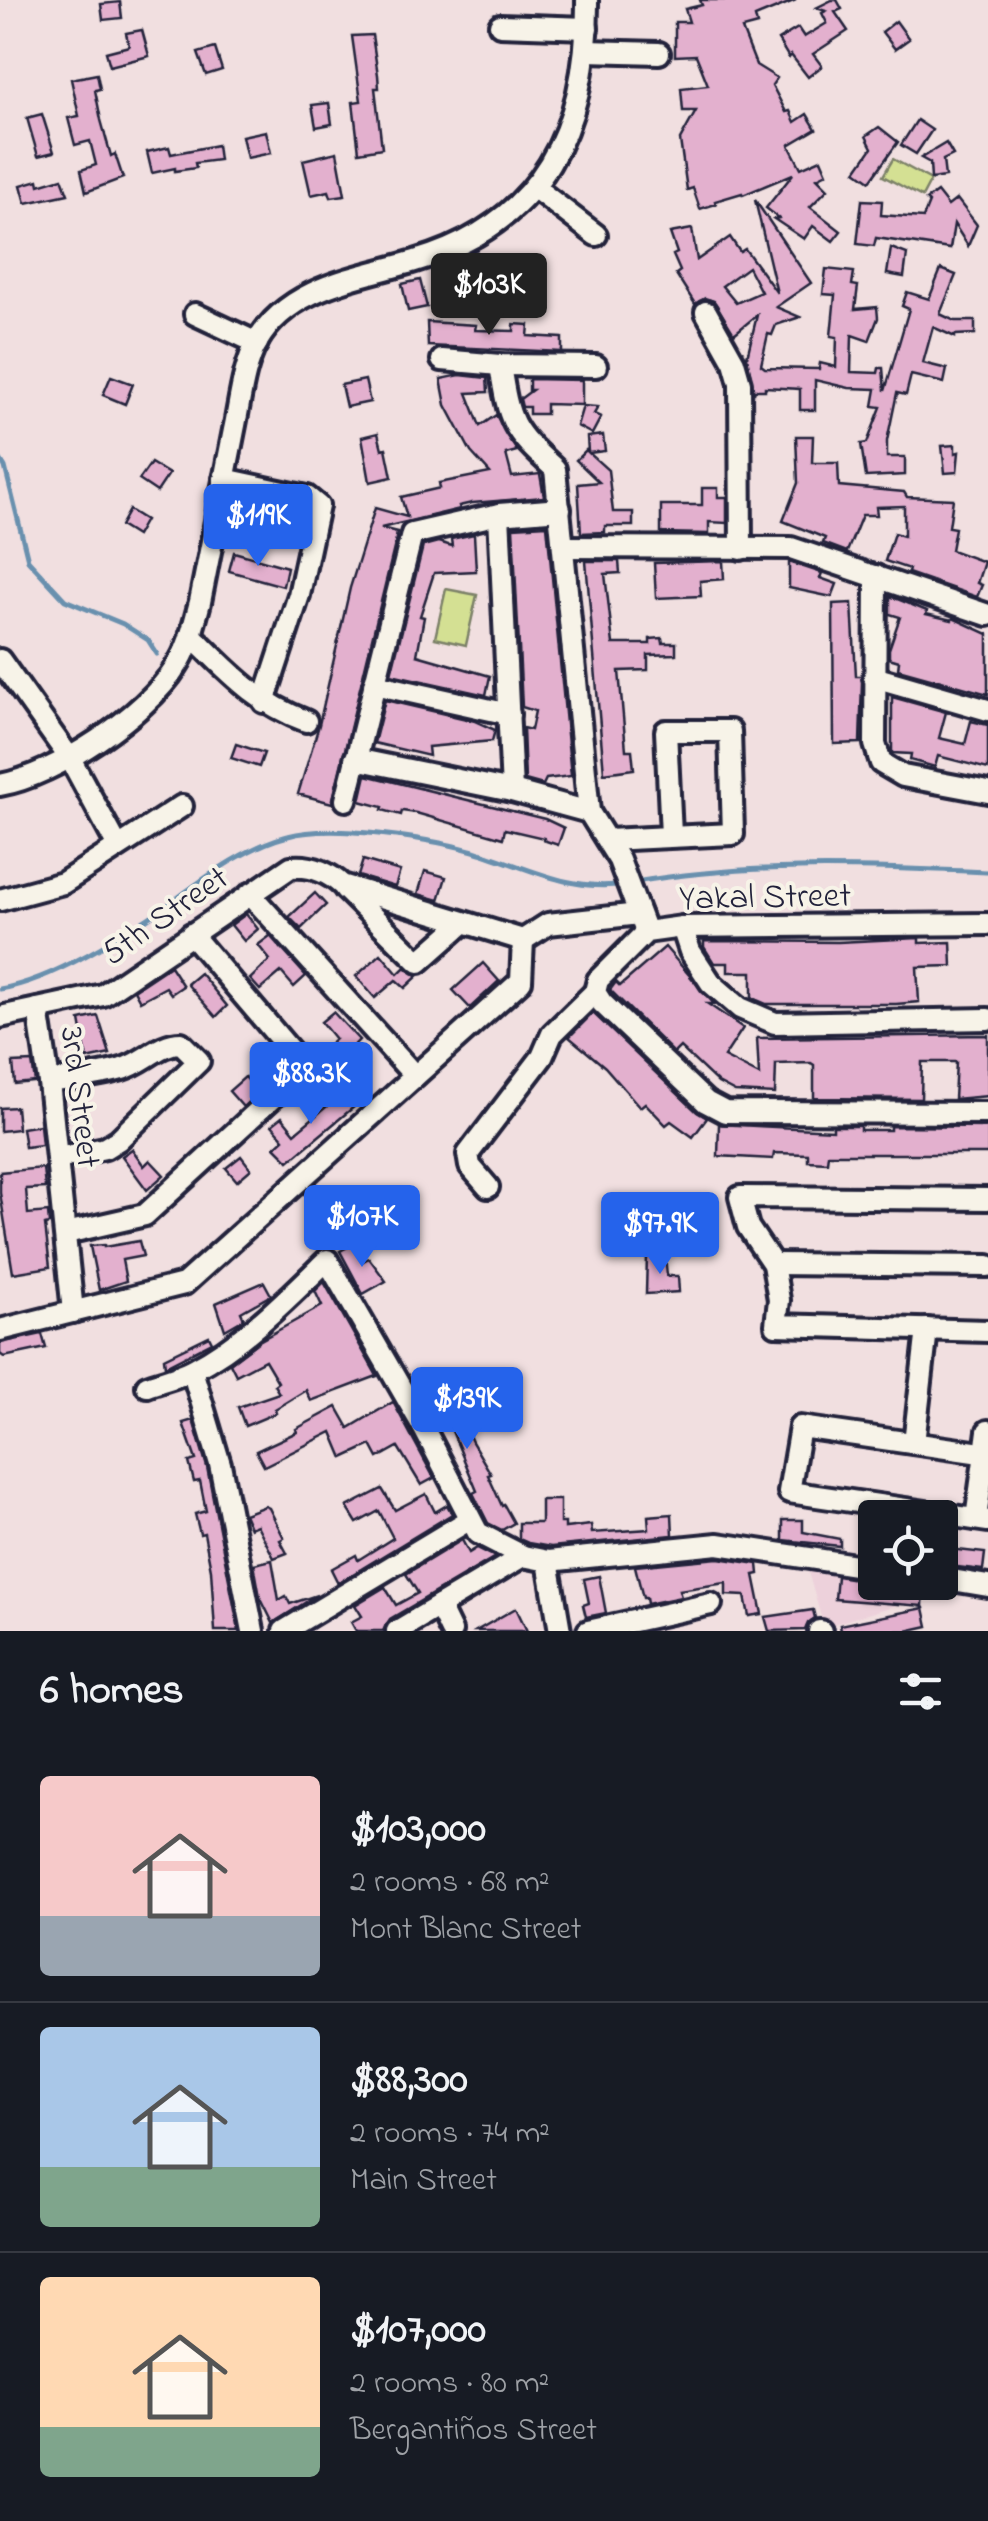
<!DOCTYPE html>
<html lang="en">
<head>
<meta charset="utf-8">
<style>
  :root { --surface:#171b24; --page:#20242c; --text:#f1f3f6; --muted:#9ea1a6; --line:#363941; --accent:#2563eb }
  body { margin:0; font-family:"Indie Flower",sans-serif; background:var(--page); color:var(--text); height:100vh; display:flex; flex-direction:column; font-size:38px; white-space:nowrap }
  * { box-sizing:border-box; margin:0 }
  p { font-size:32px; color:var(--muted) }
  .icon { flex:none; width:55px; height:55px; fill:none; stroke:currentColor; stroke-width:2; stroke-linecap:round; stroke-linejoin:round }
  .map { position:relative; height:1631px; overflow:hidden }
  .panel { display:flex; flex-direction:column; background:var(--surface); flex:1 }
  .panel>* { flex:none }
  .fabs { position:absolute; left:858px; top:1500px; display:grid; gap:20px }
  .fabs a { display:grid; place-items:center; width:100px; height:100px; border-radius:10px; background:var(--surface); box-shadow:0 2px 8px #0004; font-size:50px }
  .price { position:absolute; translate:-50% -85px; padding:0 22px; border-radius:10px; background:var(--accent); color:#fff; font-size:32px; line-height:65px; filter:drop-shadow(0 2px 5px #0008) }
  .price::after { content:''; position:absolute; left:50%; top:60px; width:30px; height:22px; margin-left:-15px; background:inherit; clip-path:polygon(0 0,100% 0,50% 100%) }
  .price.selected { background:#222; color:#fff }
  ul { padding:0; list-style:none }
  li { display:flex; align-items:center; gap:30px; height:250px; padding:0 40px }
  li+li { border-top:2px solid var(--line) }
  li span { display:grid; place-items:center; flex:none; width:280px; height:200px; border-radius:10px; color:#555 }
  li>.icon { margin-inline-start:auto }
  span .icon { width:120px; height:120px; fill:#fffc; stroke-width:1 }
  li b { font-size:42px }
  h2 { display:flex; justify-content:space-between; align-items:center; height:120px; padding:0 40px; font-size:42px }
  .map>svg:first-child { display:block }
</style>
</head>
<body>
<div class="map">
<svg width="988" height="1631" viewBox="0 0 988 1631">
  <rect width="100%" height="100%" fill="#f1dfe0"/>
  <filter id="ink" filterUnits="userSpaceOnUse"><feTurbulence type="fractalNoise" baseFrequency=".01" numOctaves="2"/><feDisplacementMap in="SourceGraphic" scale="20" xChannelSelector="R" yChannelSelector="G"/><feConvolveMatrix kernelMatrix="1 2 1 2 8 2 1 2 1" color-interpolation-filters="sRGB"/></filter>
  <g filter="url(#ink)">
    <polygon fill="#edd1db" points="806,1565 875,1574 875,1582 928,1583 930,1595 824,1627"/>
    <g fill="#d4e093" stroke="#7b8167" stroke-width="2.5">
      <polygon points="893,159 931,180 922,197 883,176"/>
      <polygon points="446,589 477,595 466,645 435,638"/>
    </g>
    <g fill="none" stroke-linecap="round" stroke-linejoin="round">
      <g stroke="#6990ae" stroke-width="5">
        <polyline points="0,459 5,467 28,560 65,600 123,624 148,640 157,654"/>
        <path d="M635,882C753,862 869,867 988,872"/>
        <path d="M0,989C51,981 126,934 169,904C205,878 245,847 288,836C330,824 427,838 470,850C521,864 569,893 624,884"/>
      </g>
    </g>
    <g fill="#e3b0ce" stroke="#22223b" stroke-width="2.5" fill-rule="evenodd">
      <polygon points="700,0 796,0 755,17 757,25 742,29 756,65 777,78 772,85 786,112 790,111 795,122 807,114 816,129 789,145 801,168 821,159 827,173 817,178 828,189 810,207 841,231 833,241 813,226 804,239 774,219 779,218 766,208 793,174 743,195 742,193 715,201 716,204 700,209 693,188 687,190 680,140 696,111 683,111 681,88 708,85 696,55 675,56 675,22 689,22 685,9 702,5"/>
      <polygon points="832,0 837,0 842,9 835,12 848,31 813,54 822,66 808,77 791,55 789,58 778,40 798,28 804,37 827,23 822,13 826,11 816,8"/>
      <polygon points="120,2 122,18 103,20 101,4"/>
      <polygon points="896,21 909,39 895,49 882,32"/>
      <polygon points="142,30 149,56 110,66 106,52 129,46 126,33"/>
      <polygon points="372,35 378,75 379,88 375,88 382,148 359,152 353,102 361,101 352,36"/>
      <polygon points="215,48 222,70 206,75 198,53"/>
      <polygon points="97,74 100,89 95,90 101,120 111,156 115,154 123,178 86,192 81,170 96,165 90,141 75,145 68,118 79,116 71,79"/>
      <polygon points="329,103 332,124 316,127 312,105"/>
      <polygon points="42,114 54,152 38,156 27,118"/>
      <polygon points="917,120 932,130 916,154 901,145"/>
      <polygon points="879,127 898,142 870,181 856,171 872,148 866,136"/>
      <polygon points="266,131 271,153 247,158 242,136"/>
      <polygon points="946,143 953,155 943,160 945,177 931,179 930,163 921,158"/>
      <polygon points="217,145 219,160 195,163 196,168 175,171 175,168 152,173 147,152 169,147 171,154"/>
      <polygon points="337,152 345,195 331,197 329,191 311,195 303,160"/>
      <polygon points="62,178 68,194 26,203 21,185 38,180 39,185"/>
      <polygon points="937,192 948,206 957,199 977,225 968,246 954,224 950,249 876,238 874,246 857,244 862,200 882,201 881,215 923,218 929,203 926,200"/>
      <path d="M755,200L811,283L776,307L800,317L776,325L772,335L768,334L761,365L765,368L819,369L820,363L836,367L837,337L831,336L835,295L823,294L826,269L854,272L852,285L858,286L855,309L877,307L878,318L869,341L852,335L851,372L878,373L879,368H883L885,391L909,309L902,306L907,292L929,299L941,269L956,275L940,314L955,321H975V334L955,335V337L933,327L923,363L947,369L944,383L911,375L906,395L897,393L887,441V457H905V475L866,477L861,444L867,443L881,407L873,406L876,389L849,388L815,380V410H800V389L765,387V390H755L754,394L747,357L757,315L734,334L714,301L705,298L695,304L676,274L680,271L673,255L677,253L670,233L692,229L697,260L730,237L740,252L745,249L777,293ZM748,267L761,292L736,303L722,286Z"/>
      <polygon points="891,248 907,254 904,277 887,274"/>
      <polygon points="420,280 427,307 408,311 402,284"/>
      <polygon points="427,322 476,325 475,330 514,331 514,324 529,325 528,336 562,338 562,352 428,346"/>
      <polygon points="460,375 487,378 488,392 467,393 480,426 496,415 517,451 506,454 512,477 540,474 544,497 472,503 459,506 460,509 381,528 397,532 395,544 332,803 298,794 319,725 350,588 375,508 407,517 401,497 440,488 439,483 490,473 471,452 446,405 441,379"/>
      <polygon points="111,376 133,384 125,404 103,395"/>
      <polygon points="529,379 582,380 582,405 546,404 546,414 529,414 529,407 522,407 520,399 532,390 529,390"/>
      <polygon points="365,380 370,402 346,407 341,385"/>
      <polygon points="583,406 598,407 594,414 601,417 592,434 577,426"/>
      <polygon points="378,433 382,449 386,448 392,477 370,482 362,437"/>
      <polygon points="603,435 605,451 589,453 608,470 613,512 633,512 633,526 605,526 605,532 581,533 578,484 599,482 576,460 586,450 588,452 587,437"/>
      <polygon points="796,436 813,436 812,463 838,463 839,486 904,492 907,497 953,499 949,527 955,528 951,550 984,562 977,583 982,585 977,597 908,573 909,569 885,561 894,533 904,536 904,506 876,507 877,515 862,515 847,552 823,543 825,538 783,521 798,483"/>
      <polygon points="955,445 955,453 959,452 957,472 945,473 942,446"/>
      <polygon points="151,463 169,474 157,492 139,480"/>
      <polygon points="702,488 718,488 718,497 727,497 727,523 709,522 709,534 661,533 661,505 702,505"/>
      <polygon points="250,499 300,510 298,527 247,515"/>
      <polygon points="129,510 145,520 136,536 120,526"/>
      <polygon points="547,525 571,776 546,779 543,785 525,780 523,728 531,730 535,711 522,707 513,527"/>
      <polygon points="474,534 476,571 434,573 420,616 424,617 417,655 490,676 486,695 391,674 423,546 438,542 452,546 451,539"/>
      <polygon points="234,552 287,567 283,586 229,571"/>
      <polygon points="586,561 619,561 620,573 605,574 613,644 650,644 650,639 662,638 663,643 676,643 676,654 648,655 648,670 619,671 626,750 632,750 634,769 604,773"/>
      <polygon points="723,561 724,579 700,581 701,596 656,598 654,563"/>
      <polygon points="789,562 822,573 820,578 837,584 832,597 789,588"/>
      <polygon points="890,596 927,611 926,614 952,620 953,618 988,634 988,694 898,669 899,661 889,658 889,649 900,617 890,614"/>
      <polygon points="852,603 856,676 861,676 862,682 860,743 834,744 833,604"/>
      <polygon points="892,697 946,712 939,738 965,744 971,721 988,725 988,769 938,756 935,767 910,760 911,754 892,753"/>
      <polygon points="385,700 475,721 495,730 492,741 428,747 429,756 374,743"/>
      <polygon points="236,744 264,753 259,767 231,758"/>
      <polygon points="366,775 545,819 564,828 558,845 543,840 544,838 505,829 503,838 416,813 402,811 401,815 382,810 383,807 360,801"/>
      <polygon points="363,860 400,871 395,887 358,876"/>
      <polygon points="425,871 446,877 439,900 418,894"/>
      <polygon points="315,893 326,905 301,929 289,917"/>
      <polygon points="246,914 258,929 244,941 231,925"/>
      <polygon points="270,936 306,976 294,987 281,972 260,990 250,979 270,960 258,945"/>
      <polygon points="919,938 919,943 951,942 952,966 917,967 919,1002 896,1004 766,1004 752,998 752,972 728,972 728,963 714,963 704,947 704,941 838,942"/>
      <polygon points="665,947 714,1004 708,1004 743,1028 724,1057 759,1075 757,1038 988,1035 988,1096 954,1099 956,1062 922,1062 921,1099 814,1098 814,1065 811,1063 776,1064 775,1094 735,1092 718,1083 680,1047 674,1053 610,990 616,982 620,986"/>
      <polygon points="381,954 398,974 405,967 419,975 405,988 396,980 375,998 356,976"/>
      <polygon points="483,963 499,981 470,1008 453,990"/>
      <polygon points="170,966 183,986 171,994 166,987 140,1001 134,990"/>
      <polygon points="200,973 227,1006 216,1017 187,984"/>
      <polygon points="333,1012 359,1040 334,1066 321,1051 335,1039 321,1022"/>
      <polygon points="593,1013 697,1112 707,1118 693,1137 671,1121 666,1125 645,1103 640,1107 605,1067 569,1037"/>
      <polygon points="98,1016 110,1054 87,1059 80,1020"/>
      <polygon points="32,1062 35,1082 15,1084 13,1063"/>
      <polygon points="245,1077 259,1092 243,1107 229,1091"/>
      <polygon points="344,1092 355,1106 289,1161 275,1147 284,1139 272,1125 282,1117 295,1133"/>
      <polygon points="16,1107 18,1129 0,1131 0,1108"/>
      <polygon points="719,1124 833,1130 833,1126 860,1126 860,1130 890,1130 890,1126 988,1127 988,1154 828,1154 827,1162 808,1161 808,1154 774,1153 773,1159 718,1156"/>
      <polygon points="40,1125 42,1145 25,1147 22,1128"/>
      <polygon points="132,1149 144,1166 150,1160 164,1175 147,1190 122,1156"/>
      <polygon points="241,1156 251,1169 237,1181 226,1168"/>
      <polygon points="43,1168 45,1188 26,1189 28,1214 48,1212 49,1224 45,1225 50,1267 13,1273 0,1193 0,1172"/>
      <polygon points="139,1241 143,1256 122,1260 126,1281 99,1290 90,1246 104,1245 104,1247"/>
      <polygon points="354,1244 363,1261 369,1258 386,1281 363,1294 340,1251"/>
      <polygon points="647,1255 665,1255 667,1276 678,1276 679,1292 646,1294"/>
      <polygon points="264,1282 271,1295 241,1312 244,1319 225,1330 216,1303"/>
      <polygon points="324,1282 377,1376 311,1401 306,1390 275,1409 276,1413 245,1426 238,1407 279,1393 274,1385 278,1382 265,1360 236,1375 230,1363 259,1341 322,1306 315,1291"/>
      <polygon points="42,1334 46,1348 4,1357 0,1354 0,1343"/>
      <polygon points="209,1336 212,1342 165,1366 164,1358"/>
      <polygon points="443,1376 472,1442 491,1474 488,1475 502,1506 504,1505 514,1523 502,1530 488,1523 473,1493 477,1491 447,1419 437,1424 428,1407 422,1383"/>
      <polygon points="393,1402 434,1478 421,1485 398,1447 378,1458 371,1445 343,1458 332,1432 264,1466 256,1451 297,1432 296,1429 337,1407 349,1428"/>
      <polygon points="193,1420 207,1467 239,1631 215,1631 211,1570 204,1533 200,1534 195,1514 206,1511 200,1481 194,1482 189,1462 196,1460 183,1423"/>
      <polygon points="382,1489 395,1510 426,1494 435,1512 447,1505 452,1514 338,1583 331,1569 356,1555 358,1560 393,1538 379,1511 357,1523 347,1507"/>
      <polygon points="541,1500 560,1500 560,1523 565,1523 565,1528 591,1525 592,1533 649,1529 648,1516 672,1514 673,1535 551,1547 528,1543 519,1539 519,1523 541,1523"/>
      <polygon points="265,1506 269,1508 284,1538 280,1540 287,1553 274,1558 257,1525 250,1528 244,1514"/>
      <polygon points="783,1520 803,1520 803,1532 840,1539 840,1546 783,1540"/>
      <polygon points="462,1540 469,1553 477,1548 495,1557 390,1619 383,1631 356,1631 351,1622 362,1616 355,1605 385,1587 396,1605 418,1593 406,1574"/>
      <polygon points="940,1548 985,1553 983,1570 940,1565"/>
      <polygon points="718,1558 758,1564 759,1574 754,1575 762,1614 749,1616 745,1596 726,1595 726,1583 679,1590 681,1597 647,1604 646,1598 643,1598 635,1566"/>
      <polygon points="272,1560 279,1600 286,1596 290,1604 317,1595 273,1623 260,1597 254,1564"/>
      <polygon points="599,1576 606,1613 586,1617 583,1605 589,1603 584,1579"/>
      <polygon points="837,1576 875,1582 924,1582 923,1606 835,1599"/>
      <polygon points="516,1608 527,1631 476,1631"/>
      <polygon points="924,1608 928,1626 906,1631 841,1631 840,1625"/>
      <polygon points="813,1610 815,1618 808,1623 805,1630 769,1631 765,1617"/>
    </g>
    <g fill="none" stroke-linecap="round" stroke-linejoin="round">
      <g stroke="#22223b" stroke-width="28">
        <g id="minor">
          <polyline points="500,25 587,28"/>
          <polyline points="587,51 659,53"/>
          <polyline points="535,188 596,235"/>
          <polyline points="706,312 734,362 740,383 741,549"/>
          <polyline points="195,314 257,343"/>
          <polyline points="442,360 500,365 596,366"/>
          <path d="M500,365C509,423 511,429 555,469L589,812"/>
          <polyline points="224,479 307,497 318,506 299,595 264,702"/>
          <polyline points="499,514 512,791"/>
          <polyline points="564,547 791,548 988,615"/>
          <polyline points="876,576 875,744 881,763 903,776 988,792"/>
          <path d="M191,635C229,672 255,702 306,721"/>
          <polyline points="0,660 71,760 118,847"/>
          <polyline points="874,677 988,710"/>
          <polyline points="374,684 509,714"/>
          <polyline points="355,759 512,791 589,812 619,860 646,932"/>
          <path d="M0,785C56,775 146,715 176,667C189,648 194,624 200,602C211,545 223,487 234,430C240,402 243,368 257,342C289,286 358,278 415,261C544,223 588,127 587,0"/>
          <polyline points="346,800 412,534 499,514 560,509"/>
          <polyline points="607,840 733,834 730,731 666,731 671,835"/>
          <polyline points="345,889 419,962 463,923"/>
          <polyline points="250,894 415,1076"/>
          <polyline points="0,900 63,883 182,806"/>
          <polyline points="988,924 682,927 646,932 598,980 595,992 602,1003 706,1102 725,1112 988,1113"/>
          <polyline points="682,927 690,951 711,983 740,1008 775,1023 988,1019"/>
          <polyline points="191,934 305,1068 321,1075"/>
          <polyline points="523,940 548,924 639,914"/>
          <polyline points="38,1009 49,1082 73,1312"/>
          <path d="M0,1017L103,995L291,867C311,865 328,872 342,885L523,940"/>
          <path d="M49,1082C73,1078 99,1076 122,1069C144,1063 159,1043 181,1043L199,1061L118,1140L105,1148L58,1158"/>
          <polyline points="488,1187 470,1166 468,1154 542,1057 552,1034 595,992"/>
          <polyline points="988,1199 740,1197 748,1227 773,1264 779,1300 776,1325 988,1331"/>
          <polyline points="66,1233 145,1215 305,1068"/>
          <polyline points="773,1264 988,1266"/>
          <polyline points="0,1330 184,1284 521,981 523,940"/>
          <polyline points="192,1370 220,1464 253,1631"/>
          <path d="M147,1386C161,1381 178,1377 192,1370C243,1344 286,1300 327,1260L421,1423L478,1533L523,1556L548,1561L718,1544L875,1568"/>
          <polyline points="914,1443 927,1329"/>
          <polyline points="988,1454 800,1427 789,1492 988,1521"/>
          <polyline points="976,1519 988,1431"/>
          <polyline points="548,1561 560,1631"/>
          <polyline points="940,1578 988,1586"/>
          <polyline points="439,1606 451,1631"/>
          <polyline points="284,1631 469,1520"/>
          <polyline points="397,1631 523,1556"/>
          <polyline points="588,1631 711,1604"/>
          <polyline points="819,1631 821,1631"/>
        </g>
      </g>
      <use href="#minor" stroke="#f7f3e8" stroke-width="20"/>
    </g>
  </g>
  <g text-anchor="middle" stroke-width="8" stroke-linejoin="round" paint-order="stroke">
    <g font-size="35" fill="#22223b" stroke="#f7f3e8">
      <text transform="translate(765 895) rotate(-1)" y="12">Yakal Street</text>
      <text transform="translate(164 914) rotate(-35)" y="12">5th Street</text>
      <text transform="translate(82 1097) rotate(83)" y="12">3rd Street</text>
    </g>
  </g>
</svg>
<div class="fabs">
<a><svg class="icon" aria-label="locate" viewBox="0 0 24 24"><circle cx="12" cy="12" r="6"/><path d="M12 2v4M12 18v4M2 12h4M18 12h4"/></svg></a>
</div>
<b class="price selected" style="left:489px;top:338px">$103K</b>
<b class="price" style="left:258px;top:569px">$119K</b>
<b class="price" style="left:311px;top:1127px">$88.3K</b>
<b class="price" style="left:362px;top:1270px">$107K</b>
<b class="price" style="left:660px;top:1277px">$97.9K</b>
<b class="price" style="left:467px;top:1452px">$139K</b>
</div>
<section class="panel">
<h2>6 homes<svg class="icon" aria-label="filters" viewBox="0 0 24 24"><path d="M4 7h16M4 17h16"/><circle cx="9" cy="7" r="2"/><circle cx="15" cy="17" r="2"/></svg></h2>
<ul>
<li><span style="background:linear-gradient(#f6c9c9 70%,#9aa5b1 0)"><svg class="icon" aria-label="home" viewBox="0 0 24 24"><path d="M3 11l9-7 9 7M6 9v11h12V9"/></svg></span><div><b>$103,000</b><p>2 rooms · 68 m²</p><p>Mont Blanc Street</p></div></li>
<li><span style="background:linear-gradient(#a9c7e8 70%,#7fa58c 0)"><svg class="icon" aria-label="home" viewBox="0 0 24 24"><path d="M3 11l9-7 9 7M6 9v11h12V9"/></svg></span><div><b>$88,300</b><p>2 rooms · 74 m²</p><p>Main Street</p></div></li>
<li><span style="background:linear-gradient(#ffd9b3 75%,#7fa58c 0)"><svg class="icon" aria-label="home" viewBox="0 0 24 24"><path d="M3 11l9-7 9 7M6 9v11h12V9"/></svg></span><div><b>$107,000</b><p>2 rooms · 80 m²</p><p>Bergantiños Street</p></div></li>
</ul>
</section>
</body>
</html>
